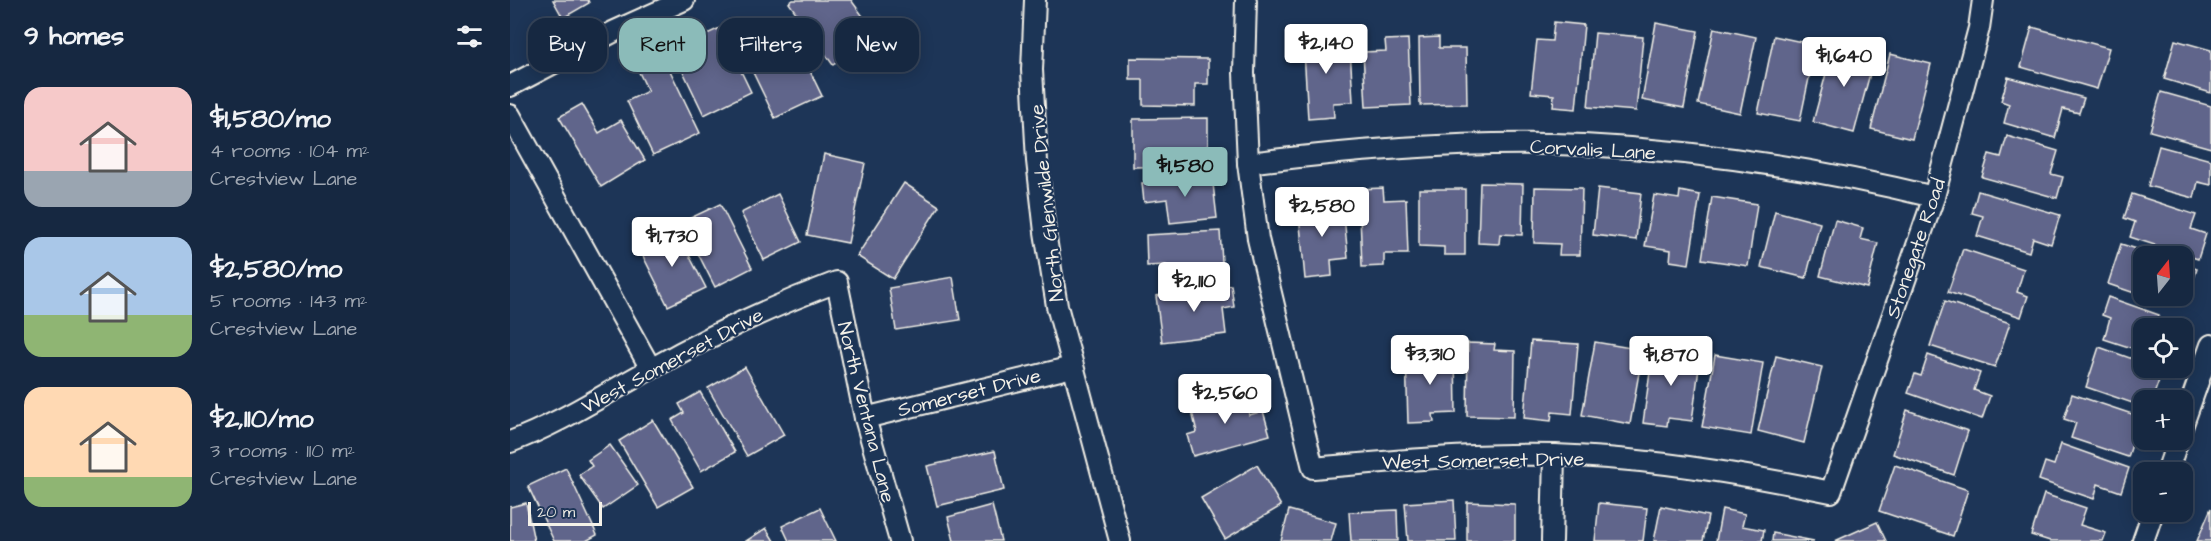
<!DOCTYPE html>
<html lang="en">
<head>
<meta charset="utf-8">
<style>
  :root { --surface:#162841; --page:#23344c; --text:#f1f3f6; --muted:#9ea6b1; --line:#35445a; --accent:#8bbbb9 }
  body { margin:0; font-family:"Architects Daughter",sans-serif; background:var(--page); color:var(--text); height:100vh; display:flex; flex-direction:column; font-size:22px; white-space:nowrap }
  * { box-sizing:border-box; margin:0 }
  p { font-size:20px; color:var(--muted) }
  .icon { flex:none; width:33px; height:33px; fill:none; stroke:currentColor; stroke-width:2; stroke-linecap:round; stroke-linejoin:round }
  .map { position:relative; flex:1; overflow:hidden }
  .panel { display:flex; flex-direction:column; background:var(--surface); width:510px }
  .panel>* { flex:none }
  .banner { position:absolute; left:18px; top:18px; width:570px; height:54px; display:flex; gap:12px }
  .needle { width:39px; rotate:17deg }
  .controls { position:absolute; left:1623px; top:246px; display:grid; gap:12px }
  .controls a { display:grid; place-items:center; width:60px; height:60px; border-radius:12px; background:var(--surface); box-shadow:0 3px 15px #0003,0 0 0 2px var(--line); font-size:30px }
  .scale { position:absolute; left:18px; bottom:15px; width:74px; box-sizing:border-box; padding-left:6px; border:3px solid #f4f1e8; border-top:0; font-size:16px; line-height:21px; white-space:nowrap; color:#f4f1e8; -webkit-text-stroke:4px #1d3557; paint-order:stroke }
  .price { position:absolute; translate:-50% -51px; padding:0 14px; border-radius:6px; background:#fff; color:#222; font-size:20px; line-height:39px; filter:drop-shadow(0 2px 3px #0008) }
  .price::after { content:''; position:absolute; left:50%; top:36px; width:18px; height:14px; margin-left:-9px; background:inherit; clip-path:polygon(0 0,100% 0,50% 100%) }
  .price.current { background:var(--accent); color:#111 }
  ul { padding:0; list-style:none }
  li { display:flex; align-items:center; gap:18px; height:150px; padding:0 24px }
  li span { display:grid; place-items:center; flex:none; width:168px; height:120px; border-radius:18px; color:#555 }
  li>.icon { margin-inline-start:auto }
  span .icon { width:72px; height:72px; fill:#fffc; stroke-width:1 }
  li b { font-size:26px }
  h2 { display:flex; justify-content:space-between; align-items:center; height:72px; padding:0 24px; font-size:26px }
  .tag { padding:0 21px; border-radius:18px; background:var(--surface); box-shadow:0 3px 15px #0003,0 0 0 2px var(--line); font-size:21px; line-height:54px }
  .tag.current { background:var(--accent); color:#111 }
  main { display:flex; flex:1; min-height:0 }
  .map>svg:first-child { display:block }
</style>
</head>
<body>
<main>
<section class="panel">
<h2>9 homes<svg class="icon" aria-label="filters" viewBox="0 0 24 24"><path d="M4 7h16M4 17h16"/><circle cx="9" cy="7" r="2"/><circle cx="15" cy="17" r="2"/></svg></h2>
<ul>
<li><span style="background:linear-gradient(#f6c9c9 70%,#9aa5b1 0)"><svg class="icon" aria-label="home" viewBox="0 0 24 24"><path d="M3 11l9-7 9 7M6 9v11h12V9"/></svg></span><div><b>$1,580/mo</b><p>4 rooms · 104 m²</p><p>Crestview Lane</p></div></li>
<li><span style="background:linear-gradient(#a9c7e8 65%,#8fb573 0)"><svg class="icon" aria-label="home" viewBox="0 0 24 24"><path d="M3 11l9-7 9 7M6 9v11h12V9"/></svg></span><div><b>$2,580/mo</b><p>5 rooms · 143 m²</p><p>Crestview Lane</p></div></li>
<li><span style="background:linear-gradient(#ffd9b3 75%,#8fb573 0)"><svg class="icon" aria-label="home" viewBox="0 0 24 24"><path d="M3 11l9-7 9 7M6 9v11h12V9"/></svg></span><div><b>$2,110/mo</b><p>3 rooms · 110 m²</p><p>Crestview Lane</p></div></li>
</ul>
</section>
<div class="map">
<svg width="1701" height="541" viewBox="0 0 1701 541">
  <rect width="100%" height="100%" fill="#1d3557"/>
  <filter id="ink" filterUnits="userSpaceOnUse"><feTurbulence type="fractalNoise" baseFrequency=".0167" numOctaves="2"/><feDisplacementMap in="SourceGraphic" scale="12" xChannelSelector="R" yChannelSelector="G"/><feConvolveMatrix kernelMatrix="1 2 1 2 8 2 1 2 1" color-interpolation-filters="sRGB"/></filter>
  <g filter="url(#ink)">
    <g fill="#60658b" stroke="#f4f1e8" stroke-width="1.5">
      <polygon points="43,0 78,0 79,3 53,18"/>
      <polygon points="283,0 341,0 366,34 323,65 279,3"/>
      <polygon points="245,18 254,38 278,26 312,96 265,118 222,29"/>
      <polygon points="1044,22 1074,25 1066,109 1043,107 1044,95 1021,93 1027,40 1042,41"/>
      <polygon points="1146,23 1188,31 1174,108 1132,100"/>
      <polygon points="1522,27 1599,48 1587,89 1511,67"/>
      <polygon points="210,28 241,92 194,115 171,67 196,55 188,38"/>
      <polygon points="1204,28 1246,37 1230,113 1188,104"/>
      <polygon points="821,32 822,48 840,47 843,102 823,103 824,117 798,119 793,34"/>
      <polygon points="1085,33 1133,37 1126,111 1078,107"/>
      <polygon points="1264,36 1306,45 1290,121 1248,113"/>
      <polygon points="929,37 929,48 956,48 957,104 910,105 909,38"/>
      <polygon points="898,39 901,105 856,107 853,52 876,51 875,40"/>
      <polygon points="1665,40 1701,50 1701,93 1654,79"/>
      <polygon points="1324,44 1365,55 1344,133 1303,122"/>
      <polygon points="1380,54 1421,64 1402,139 1361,129"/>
      <polygon points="153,56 190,133 143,155 117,101 138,91 127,68"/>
      <polygon points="620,58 698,59 698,84 685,84 685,106 633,105 633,80 620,80"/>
      <polygon points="1498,77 1574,98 1569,113 1553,109 1545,138 1494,123 1499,104 1491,101"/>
      <polygon points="1651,92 1701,106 1701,148 1640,131"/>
      <polygon points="72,104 89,133 111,120 135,160 91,187 49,117"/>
      <polygon points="698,118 698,166 623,167 623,119"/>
      <polygon points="1497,136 1548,151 1541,174 1553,177 1547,198 1472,177 1479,154 1491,157"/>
      <polygon points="1649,146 1701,160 1701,185 1688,182 1684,198 1638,186"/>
      <polygon points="314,154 355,163 338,243 297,235"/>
      <polygon points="702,175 707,218 660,223 657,199 634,202 632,183"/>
      <polygon points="394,183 429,206 383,279 347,256"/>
      <polygon points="970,183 1013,184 1012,235 990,234 989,244 968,243"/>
      <polygon points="1025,187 1072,188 1070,255 1049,255 1050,244 1024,243"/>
      <polygon points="873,188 874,200 896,199 898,254 874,254 874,266 852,267 849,189"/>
      <polygon points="1088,188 1131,193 1126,240 1083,235"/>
      <polygon points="909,189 955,189 955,255 934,255 934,247 909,246"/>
      <polygon points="1170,191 1190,195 1179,264 1160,261 1161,250 1135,246 1144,195 1169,199"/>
      <polygon points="1468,191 1550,215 1541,244 1523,238 1519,252 1467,236 1473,216 1462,213"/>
      <polygon points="268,194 291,242 254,260 231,213"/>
      <polygon points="1622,194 1686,215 1681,229 1696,234 1688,259 1620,237 1625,222 1614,218"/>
      <polygon points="1202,197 1247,204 1238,266 1192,259"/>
      <polygon points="811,200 812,207 833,205 838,258 821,260 822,276 795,279 788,203"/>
      <polygon points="210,204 242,268 205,287 172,222"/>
      <polygon points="1265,211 1310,223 1296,278 1251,267"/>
      <polygon points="1325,220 1353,228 1350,239 1368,243 1357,288 1310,276"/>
      <polygon points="166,230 196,288 158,306 129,248"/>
      <polygon points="710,231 713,277 657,280 656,265 637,266 636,235"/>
      <polygon points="1611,244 1649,256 1634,256 1634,296 1666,296 1663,306 1598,284"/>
      <polygon points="1453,249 1514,269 1507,292 1518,296 1511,317 1438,292"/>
      <polygon points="1672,264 1687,269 1679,294 1672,292"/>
      <polygon points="443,277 450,320 386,330 379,288"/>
      <polygon points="721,285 724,307 713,309 716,334 652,342 646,296"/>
      <polygon points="1598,297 1649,315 1645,326 1654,328 1634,328 1634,352 1594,339 1600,318 1592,315"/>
      <polygon points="1435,301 1500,323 1485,367 1420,346"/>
      <polygon points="1021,341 1068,344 1062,414 1042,412 1041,421 1014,418"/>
      <polygon points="1085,342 1133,350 1120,424 1072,415"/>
      <polygon points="958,343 985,344 984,350 1005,351 1004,417 957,416"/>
      <polygon points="1144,343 1166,346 1165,357 1190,360 1182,421 1158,418 1157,426 1133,423"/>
      <polygon points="1589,347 1634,363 1634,368 1653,369 1642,400 1634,400 1634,407 1576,387"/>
      <polygon points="945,354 946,413 923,414 924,422 898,423 896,355"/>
      <polygon points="1205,355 1253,363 1241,435 1192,427"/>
      <polygon points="1418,355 1470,373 1464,390 1480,396 1472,419 1398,393 1405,374 1411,376"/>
      <polygon points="1266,356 1312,367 1294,443 1248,431"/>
      <polygon points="235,367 274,435 237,456 198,388"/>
      <polygon points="190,392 225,452 191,471 162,420 174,413 169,404"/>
      <polygon points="734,394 739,415 753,411 760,435 683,456 677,435 687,432 681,408"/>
      <polygon points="1562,394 1631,417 1618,457 1561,438 1566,423 1554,419"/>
      <polygon points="1397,410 1458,431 1444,475 1383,454"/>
      <polygon points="143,420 183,487 148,507 109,441"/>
      <polygon points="1551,444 1619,468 1611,492 1588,484 1584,499 1529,480 1535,462 1544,465"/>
      <polygon points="100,445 128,485 93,509 69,475 82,466 78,460"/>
      <polygon points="485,451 494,490 427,506 417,466"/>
      <polygon points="747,465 771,506 715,539 691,498"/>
      <polygon points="1385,465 1458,490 1443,536 1369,511"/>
      <polygon points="56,468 87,535 76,541 44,541 18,486"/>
      <polygon points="1534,494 1576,508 1570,525 1596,533 1593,541 1540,541 1521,535"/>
      <polygon points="944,500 946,541 898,541 895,503"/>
      <polygon points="957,502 1005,504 1005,541 957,541"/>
      <polygon points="16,503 24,541 0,541 0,507"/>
      <polygon points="1089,503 1137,508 1133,541 1085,541"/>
      <polygon points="482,505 491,541 444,541 438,517"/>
      <polygon points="1151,506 1198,516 1193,541 1144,541"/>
      <polygon points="310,508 326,541 279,541 272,526"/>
      <polygon points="1701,508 1701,541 1687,541"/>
      <polygon points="1212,509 1235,514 1232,526 1254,530 1252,541 1206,541"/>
      <polygon points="779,510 826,523 821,541 771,541"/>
      <polygon points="887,510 888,541 841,541 839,512"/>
      <polygon points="1367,522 1376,541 1325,541"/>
      <polygon points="256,528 264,541 236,541"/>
      <polygon points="1263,533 1304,541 1262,541"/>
    </g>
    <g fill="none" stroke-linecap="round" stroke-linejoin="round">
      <g stroke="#f4f1e8" stroke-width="24">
        <g id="street">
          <polyline points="525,0 522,70 527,161 535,232 547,306 610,541"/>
          <path d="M736,0L734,73L738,163L748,239L803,468C883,461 964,453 1045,455C1138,458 1230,473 1321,492L1424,197L1469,28L1473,0"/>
          <polyline points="0,86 105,31 174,0"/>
          <polyline points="0,115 141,369"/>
          <path d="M738,163C849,149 962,140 1074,145C1192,151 1309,169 1424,197"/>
          <polyline points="355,418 562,367"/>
          <polyline points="1672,427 1701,345"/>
          <path d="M0,442C49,424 93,395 139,370C199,336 262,306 327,282L355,418L390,541"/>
          <polyline points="1657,472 1668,440"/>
          <polyline points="1042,541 1044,455"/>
          <polyline points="1633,541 1643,512"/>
        </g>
      </g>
      <use href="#street" stroke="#1d3557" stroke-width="20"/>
    </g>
  </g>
  <g text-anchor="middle" stroke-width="4.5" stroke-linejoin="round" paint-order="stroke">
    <g font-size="20" fill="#f4f1e8" stroke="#1d3557">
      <text transform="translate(1083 149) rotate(3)" y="7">Corvalis Lane</text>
      <text transform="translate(536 203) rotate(-96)" y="7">North Glenwilde Drive</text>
      <text transform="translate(1405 248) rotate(-71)" y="7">Stonegate Road</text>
      <text transform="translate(162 360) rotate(-28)" y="7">West Somerset Drive</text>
      <text transform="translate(459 392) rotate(-14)" y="7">Somerset Drive</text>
      <text transform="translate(357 412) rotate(76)" y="7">North Ventana Lane</text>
      <text transform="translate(973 460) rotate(-1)" y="7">West Somerset Drive</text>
    </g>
  </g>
</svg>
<div class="controls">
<a><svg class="needle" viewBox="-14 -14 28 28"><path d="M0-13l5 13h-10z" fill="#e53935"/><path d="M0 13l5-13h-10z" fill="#9ea6b1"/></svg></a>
<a><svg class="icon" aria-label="locate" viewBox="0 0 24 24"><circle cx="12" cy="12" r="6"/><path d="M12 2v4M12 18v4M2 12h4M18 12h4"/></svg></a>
<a>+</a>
<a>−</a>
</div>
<div class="scale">20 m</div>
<b class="price" style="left:816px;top:75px">$2,140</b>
<b class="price" style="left:1334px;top:88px">$1,640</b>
<b class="price current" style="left:675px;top:198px">$1,580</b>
<b class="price" style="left:812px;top:238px">$2,580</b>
<b class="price" style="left:162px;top:268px">$1,730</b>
<b class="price" style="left:684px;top:313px">$2,110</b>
<b class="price" style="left:920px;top:386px">$3,310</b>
<b class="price" style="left:1161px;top:387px">$1,870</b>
<b class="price" style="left:715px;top:425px">$2,560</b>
<div class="banner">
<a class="tag">Buy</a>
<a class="tag current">Rent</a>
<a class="tag">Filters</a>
<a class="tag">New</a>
</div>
</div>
</main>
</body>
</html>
